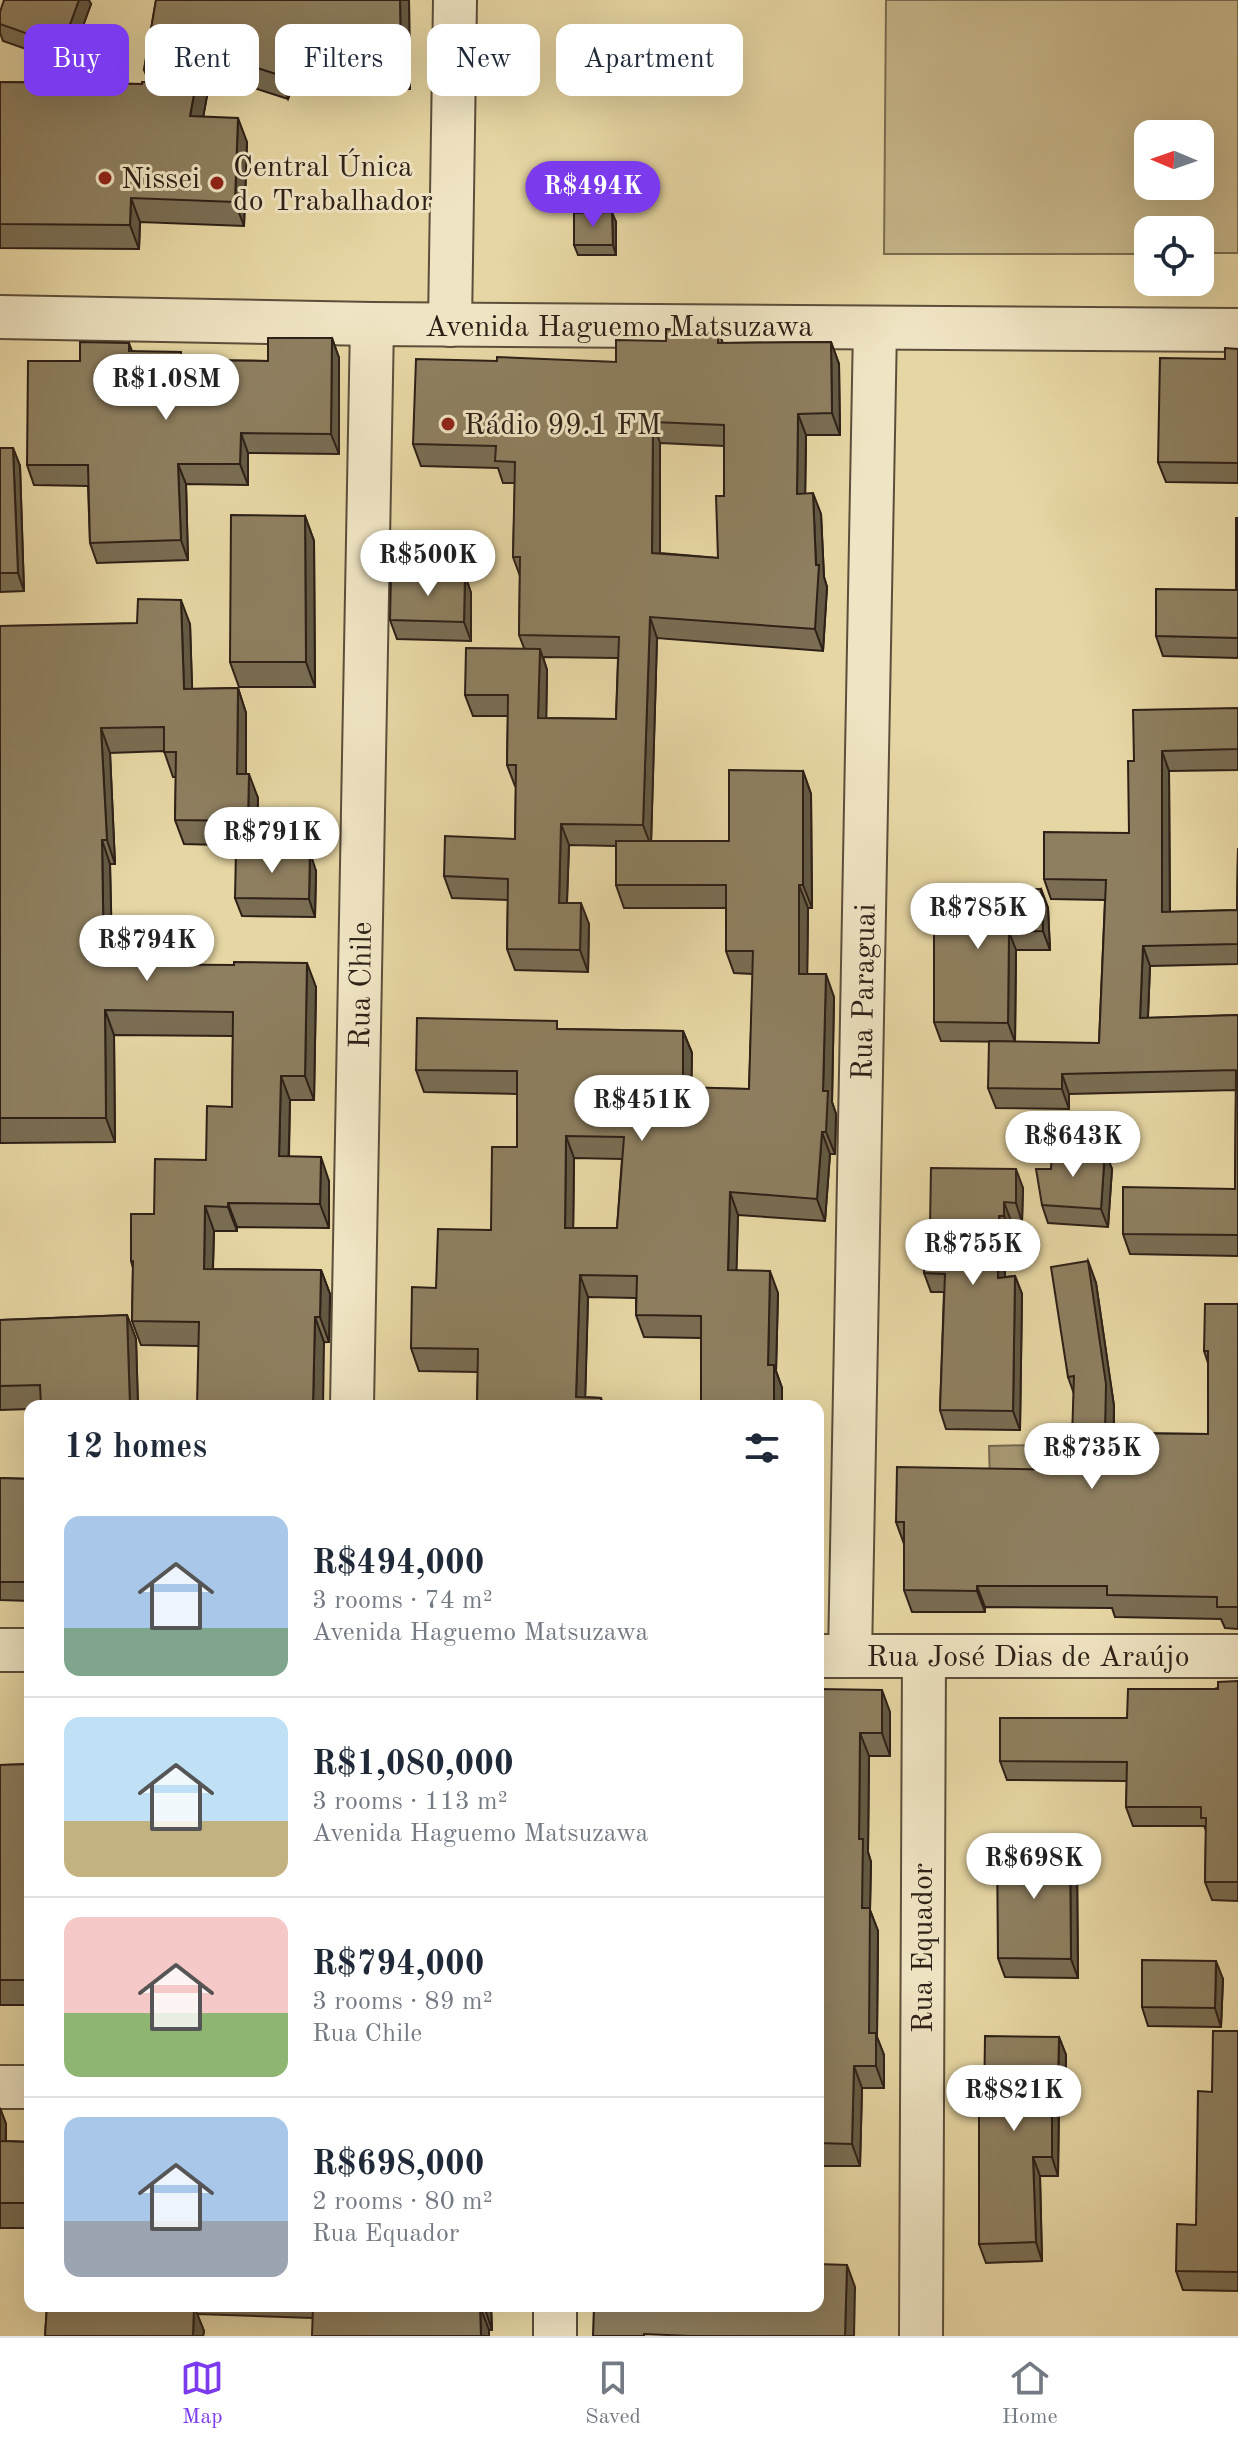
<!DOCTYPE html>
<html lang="en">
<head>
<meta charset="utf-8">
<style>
  :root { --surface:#fff; --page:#f6f6f7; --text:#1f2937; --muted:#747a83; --line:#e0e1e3; --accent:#7c3aed }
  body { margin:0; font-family:"Old Standard TT",serif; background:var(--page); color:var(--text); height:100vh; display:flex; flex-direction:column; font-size:30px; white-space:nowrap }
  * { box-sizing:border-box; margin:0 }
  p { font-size:26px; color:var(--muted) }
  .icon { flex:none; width:44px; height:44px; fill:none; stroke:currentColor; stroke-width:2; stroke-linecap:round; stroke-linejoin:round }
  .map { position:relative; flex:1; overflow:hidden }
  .panel { position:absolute; left:24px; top:1400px; width:800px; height:912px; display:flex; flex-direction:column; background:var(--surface); border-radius:16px; box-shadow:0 8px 32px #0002 }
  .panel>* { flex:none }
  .top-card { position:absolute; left:24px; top:24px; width:800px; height:72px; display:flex; gap:16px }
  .needle { width:52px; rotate:272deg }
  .fabs { position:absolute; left:1134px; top:120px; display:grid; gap:16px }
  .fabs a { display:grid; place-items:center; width:80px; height:80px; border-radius:16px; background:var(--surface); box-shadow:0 8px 32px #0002; font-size:40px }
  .price { position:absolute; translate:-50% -68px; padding:0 18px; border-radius:28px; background:#fff; color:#222; font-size:26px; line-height:52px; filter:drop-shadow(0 2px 4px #0008) }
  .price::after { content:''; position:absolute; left:50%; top:48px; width:24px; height:18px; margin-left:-12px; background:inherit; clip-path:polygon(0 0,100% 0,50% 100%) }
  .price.current { background:var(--accent); color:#fff }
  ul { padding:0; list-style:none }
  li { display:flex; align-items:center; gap:24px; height:200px; padding:0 40px }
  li+li { border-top:2px solid var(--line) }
  li span { display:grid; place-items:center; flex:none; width:224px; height:160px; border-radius:16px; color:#555 }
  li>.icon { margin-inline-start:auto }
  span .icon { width:96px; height:96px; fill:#fffc; stroke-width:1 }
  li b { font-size:34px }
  h2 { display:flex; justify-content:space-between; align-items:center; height:96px; padding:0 40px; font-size:34px }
  .chip { padding:0 28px; border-radius:16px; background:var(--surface); box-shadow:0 8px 32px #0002; font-size:28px; line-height:72px }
  .chip.current { background:var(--accent); color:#fff }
  .tab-bar { display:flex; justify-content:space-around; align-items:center; height:112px; border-top:2px solid var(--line); background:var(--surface); font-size:22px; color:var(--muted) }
  .tab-bar a { display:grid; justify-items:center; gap:4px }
  .tab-bar .current { color:var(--accent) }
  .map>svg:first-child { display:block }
</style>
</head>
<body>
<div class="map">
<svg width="1238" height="2336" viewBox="0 0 1238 2336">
  <rect width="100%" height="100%" fill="#e6d6a3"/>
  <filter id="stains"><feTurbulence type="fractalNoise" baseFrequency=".0025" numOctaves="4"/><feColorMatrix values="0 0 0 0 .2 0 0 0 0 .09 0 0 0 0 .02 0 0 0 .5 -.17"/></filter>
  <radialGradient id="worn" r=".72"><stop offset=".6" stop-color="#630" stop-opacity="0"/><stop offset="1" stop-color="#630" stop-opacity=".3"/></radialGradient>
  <path fill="#c7b78b" stroke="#7a6c51" stroke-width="2" fill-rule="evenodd" d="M886,0H1238V253H1200V230H1148V254H884ZM1148,134H1200V186H1148Z"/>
  <polygon fill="#a79873" stroke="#77684e" stroke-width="2" points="1033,1445 1034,1483 990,1485 989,1446"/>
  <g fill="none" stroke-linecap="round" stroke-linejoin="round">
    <g stroke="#5c4e3a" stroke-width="46">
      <g id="street">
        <polyline points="0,317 372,324 1238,330"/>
        <polyline points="450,325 455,0"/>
        <polyline points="352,1406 372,324"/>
        <polyline points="0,1650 30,1650"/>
        <polyline points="818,1656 1238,1656"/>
        <polyline points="850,1656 875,328"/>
        <polyline points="0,2087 30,2087"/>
        <polyline points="555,2336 555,2306"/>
        <polyline points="921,2336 924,1657"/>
      </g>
    </g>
    <use href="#street" stroke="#efe4c3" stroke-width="42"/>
  </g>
  <g fill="#7a6d53" stroke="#2e2017" stroke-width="2" fill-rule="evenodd">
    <polygon points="156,0 409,0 410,89 291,91 288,99 211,74 203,117 247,142 244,226 140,222 139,249 0,248 0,82 142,84 149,82 144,70"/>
    <polygon points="91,4 69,64 3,41 0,33 0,12"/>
    <polygon points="616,222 616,255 578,255 574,245"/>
    <path d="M718,331L723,343L831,342L839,364L840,435H806L805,493L821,514L824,577L827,587L823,651L657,638L651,841H729L803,771L811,794L812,908H808L807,974L834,997L832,1102L836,1114L835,1154H830L825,1221L738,1215L736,1270L778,1293L776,1371L782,1388V1406H701V1338L644,1337L636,1315V1298L588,1297L585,1397L601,1398L604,1406H477L478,1372L419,1371L411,1348L436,1288L491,1230L517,1147V1094L424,1092L416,1070L560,1029L683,1031L692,1053L691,1088L749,1089L753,974L734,973L726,951V908H624L616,885V846L569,845L567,903L589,924L588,972L515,970L507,949L508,900L452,898L444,876L515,839L516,786H515L507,765L508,716H473L465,695L524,648L519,635L520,576L513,557L515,483H503L498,468L421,466L413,444L497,361L616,362L666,341ZM660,443L724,446V496L718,558L660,553ZM543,657L618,658L616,719L546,718L547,670ZM574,1158L622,1159L617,1228H573Z"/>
    <polygon points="332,338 339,358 339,454 248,453 248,485 186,484 188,560 97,563 90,543 88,486 34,485 27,465 80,361 129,343 132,351 184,360 268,361"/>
    <polygon points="1238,349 1238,483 1166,482 1158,462 1225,359"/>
    <polygon points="0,448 13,448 20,466 24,591 0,592"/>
    <polygon points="305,516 314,541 315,687 239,687 230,662"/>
    <polygon points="1238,518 1238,658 1163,656 1156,636 1236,590"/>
    <polygon points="465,575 471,593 471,641 397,639 390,620"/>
    <polygon points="190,624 192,689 238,688 246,713 246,774 258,798 257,846 184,844 175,820 176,777 173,777 164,751 110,753 115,864 110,864 112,964 316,987 314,1100 290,1100 289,1156 329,1181 329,1228 237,1227 237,1231 214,1231 213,1269 321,1270 330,1294 329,1342 199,1346 141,1345 132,1321 133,1268 131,1261 154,1214 206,1160 232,1107 233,1036 114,1035 115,1142 0,1143 0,626"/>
    <polygon points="1238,708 1238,770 1169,771 1170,912 1237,910 1238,848 1238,964 1150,966 1148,1018 1238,1015 1238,1256 1130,1254 1123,1234 1235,1189 1236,1090 1069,1094 1069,1109 996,1108 988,1088 1099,1043 1105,900 1051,899 1044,879 1129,833 1134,761"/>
    <polygon points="316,871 315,917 242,916 235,898"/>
    <polygon points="1041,889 1048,908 1050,950 1016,950 1015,1042 941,1041 934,1022"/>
    <polygon points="1112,1169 1108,1227 1048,1223 1042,1205"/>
    <polygon points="1023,1188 1022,1222 1011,1221 1010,1235 1005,1235 1005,1277 1015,1276 1022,1294 1020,1430 946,1429 940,1410 944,1292 931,1292 924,1273 930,1226"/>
    <polygon points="1088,1261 1096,1283 1114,1406 1114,1433 1208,1434 1208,1363 1204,1351 1238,1304 1238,1629 1225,1628 1221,1619 1115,1617 1112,1608 985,1607 985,1612 912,1612 904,1590 904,1544 896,1522 1071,1470 1074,1394 1068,1377"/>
    <polygon points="127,1315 136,1339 138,1406 30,1406 30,1409 0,1410 0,1320"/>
    <polygon points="0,1478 30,1479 30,1601 0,1600"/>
    <polygon points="1238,1681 1238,1901 1212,1900 1205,1882 1206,1831 1204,1826 1133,1826 1126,1807 1127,1781 1007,1780 1000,1761"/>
    <polygon points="818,1689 890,1712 890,1756 869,1756 868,1852 871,1862 870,1910 878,1931 877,2037 884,2055 884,2088 862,2088 860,2166 823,2166 823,2231 818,2231"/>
    <polygon points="30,1764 30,2005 0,2005 0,1765"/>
    <polygon points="1070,1844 1077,1862 1078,1978 1005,1977 998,1958"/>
    <polygon points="1223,1979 1221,2027 1148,2026 1142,2007"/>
    <polygon points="1238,2031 1238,2291 1183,2290 1176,2271 1196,2225 1212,2092"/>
    <polygon points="1059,2037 1066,2055 1065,2102 1059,2102 1058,2176 1040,2176 1042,2261 986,2263 979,2244 984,2109"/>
    <polygon points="0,2108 6,2124 6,2141 30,2142 30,2228 0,2228"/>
    <polygon points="47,2306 491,2306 492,2330 313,2318 197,2314 204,2331 203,2336 45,2336"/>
  </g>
  <g fill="#635943" stroke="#2e2017" stroke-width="2">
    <polygon points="79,0 89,0 91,4 69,64 62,46"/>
    <polygon points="400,0 409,0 410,89 401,65"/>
    <polygon points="202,50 211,74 199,140 190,116"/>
    <polygon points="282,67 291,91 288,99 279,75"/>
    <polygon points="238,118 247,142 244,226 235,202"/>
    <polygon points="131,198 140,222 139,249 130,225"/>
    <polygon points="612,212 616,222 616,255 613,245"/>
    <polygon points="332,338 339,358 339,454 331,434"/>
    <polygon points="831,342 839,364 840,435 832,413"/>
    <polygon points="798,414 806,435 805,515 797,494"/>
    <polygon points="653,422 660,443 660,574 652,553"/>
    <polygon points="241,433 248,453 248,485 240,464"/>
    <polygon points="13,448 20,466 24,591 18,573"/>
    <polygon points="178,464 186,484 188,560 181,540"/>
    <polygon points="813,493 821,514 824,577 827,587 823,651 815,629 816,565"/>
    <polygon points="305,516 314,541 315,687 306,662"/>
    <polygon points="465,575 471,593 471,641 464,622"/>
    <polygon points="181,600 190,624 193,713 184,689"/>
    <polygon points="650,617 657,638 651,846 643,825"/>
    <polygon points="540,649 547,670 546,740 538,718"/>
    <polygon points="238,688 246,713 246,798 237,774"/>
    <polygon points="101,728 110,753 115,864 107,840"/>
    <polygon points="1162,751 1169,771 1170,932 1162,912"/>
    <polygon points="803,771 811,794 812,908 803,885"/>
    <polygon points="249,774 258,798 257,846 248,821"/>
    <polygon points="561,824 569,845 566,924 559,903"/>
    <polygon points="102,840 110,864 113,988 104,964"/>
    <polygon points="310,852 316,871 315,917 309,899"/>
    <polygon points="799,885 808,908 807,996 799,974"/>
    <polygon points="1041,889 1048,908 1050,950 1043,931"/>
    <polygon points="581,903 589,924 588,972 580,950"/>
    <polygon points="1009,932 1016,950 1015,1042 1008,1023"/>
    <polygon points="1143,946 1150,966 1147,1038 1140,1018"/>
    <polygon points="307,963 316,987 314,1100 305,1076"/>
    <polygon points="826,974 834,997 832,1102 836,1114 835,1154 826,1132 823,1091"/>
    <polygon points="105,1010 114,1035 115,1142 106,1118"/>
    <polygon points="683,1031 692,1053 691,1110 683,1087"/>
    <polygon points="1062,1074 1069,1094 1069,1109 1062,1089"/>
    <polygon points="281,1076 290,1100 288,1180 279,1156"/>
    <polygon points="822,1132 830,1154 825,1221 817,1199"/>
    <polygon points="566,1136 574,1158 573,1250 565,1228"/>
    <polygon points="1105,1150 1112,1169 1108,1227 1101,1209"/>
    <polygon points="321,1157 329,1181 329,1228 320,1204"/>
    <polygon points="1016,1169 1023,1188 1022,1222 1016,1203"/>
    <polygon points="730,1192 738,1215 736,1292 728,1270"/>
    <polygon points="1004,1202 1011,1221 1010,1235 1004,1216"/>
    <polygon points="228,1203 237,1227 237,1231 228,1207"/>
    <polygon points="205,1206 214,1231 212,1293 204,1269"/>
    <polygon points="999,1216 1005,1235 1005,1297 998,1278"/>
    <polygon points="1088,1261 1096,1283 1114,1406 1113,1455 1105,1433"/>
    <polygon points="321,1270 330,1294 329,1342 320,1317"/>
    <polygon points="770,1271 778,1293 776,1371 782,1388 782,1406 774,1406 768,1365"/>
    <polygon points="580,1275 588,1297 585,1406 576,1397"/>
    <polygon points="1015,1276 1022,1294 1020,1430 1013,1411"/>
    <polygon points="127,1315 136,1339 138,1406 130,1406"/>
    <polygon points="315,1317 324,1342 323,1406 313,1406"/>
    <polygon points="977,1586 985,1607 985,1612 977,1591"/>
    <polygon points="882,1690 890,1712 890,1756 882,1733"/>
    <polygon points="860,1733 869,1756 868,1852 871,1862 870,1910 878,1931 877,2037 884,2055 884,2088 876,2066 869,2033 862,1908 859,1839"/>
    <polygon points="1070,1844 1077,1862 1078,1978 1071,1959"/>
    <polygon points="1216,1961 1223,1979 1221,2027 1215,2008"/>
    <polygon points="1059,2037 1066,2055 1065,2102 1058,2084"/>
    <polygon points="854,2066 862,2088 860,2166 852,2144"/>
    <polygon points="1052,2084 1059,2102 1058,2176 1052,2157"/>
    <polygon points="0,2108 6,2124 5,2166 0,2152"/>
    <polygon points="818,2152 823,2166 823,2231 818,2218"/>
    <polygon points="1033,2157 1040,2176 1042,2261 1036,2242"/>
    <polygon points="847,2265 855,2287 854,2336 845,2336"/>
    <polygon points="194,2306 204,2331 203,2336 193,2336"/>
    <polygon points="480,2306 489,2330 489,2336 481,2336"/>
    <polygon points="484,2306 491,2306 492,2330"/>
  </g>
  <g fill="#8e7f60" stroke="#2e2017" stroke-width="2" fill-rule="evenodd">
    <polygon points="4,0 79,0 62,46 0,24 0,12"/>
    <polygon points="156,0 400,0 401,65 282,67 279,75 202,50 190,116 238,118 235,202 131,198 130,225 0,224 0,82 142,84 142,82 182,83 144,70"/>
    <polygon points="612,212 613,245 574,245 574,213"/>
    <path d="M666,329L718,331V343L831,342L832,413L798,414L797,494L813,493L816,565H819L815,629L650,617L643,825L561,824L559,903H581L580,950L507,949L508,879L444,876L445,836L515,839L516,765H507L508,695H465L466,648L540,649L538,718L616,719L619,637L519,635L520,557H513L515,462L495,461L496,446L413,444L416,359L497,361V357L616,362V340L666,341ZM653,422L724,425V496H716L718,558L652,553Z"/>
    <polygon points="268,338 332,338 331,434 241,433 240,464 178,464 181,540 90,543 88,465 27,465 28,361 80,361 80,342 129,343 129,351 181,352 181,360 268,361"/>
    <polygon points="1225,348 1238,349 1238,463 1158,462 1160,358 1225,359"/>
    <polygon points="0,448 13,448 18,573 0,573"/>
    <polygon points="231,515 305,516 306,662 230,662"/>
    <polygon points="1236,518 1238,518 1238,638 1156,636 1156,589 1236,590"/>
    <polygon points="391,574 465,575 464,622 390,620"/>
    <polygon points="138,599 181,600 184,689 238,688 237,774 249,774 248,821 175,820 176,752 164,752 164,727 101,728 107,840 102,840 104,964 234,965 234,962 307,963 305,1076 281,1076 279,1156 321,1157 320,1204 228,1203 228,1207 205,1206 204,1269 321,1270 320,1317 315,1317 313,1406 197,1406 199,1322 132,1321 133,1261 131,1261 131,1214 154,1214 155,1159 206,1160 207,1106 232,1107 233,1012 105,1010 106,1118 0,1118 0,626 137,623"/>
    <polygon points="1238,708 1238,749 1162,751 1162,912 1237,910 1238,848 1238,944 1143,946 1140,1018 1238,1015 1238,1235 1123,1234 1123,1187 1235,1189 1236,1070 1062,1074 1062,1089 988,1088 989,1041 1099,1043 1106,880 1044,879 1044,832 1129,833 1128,761 1134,761 1133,710"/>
    <path d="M729,770L803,771V885H799V974H826L823,1091H828L826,1132H822L817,1199L730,1192L728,1270L770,1271L768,1365H774V1406H701V1316L636,1315L637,1276L580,1275L576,1397L601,1398V1406H477L478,1349L411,1348L412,1287L436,1288L438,1229L491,1230L492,1147H517V1071L416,1070L417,1018L557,1021V1029L683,1031V1087L749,1089L753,951H726V885H616V841H729ZM566,1136L624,1137L617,1228H565Z"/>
    <polygon points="236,850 310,852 309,899 235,898"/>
    <polygon points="1041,889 1043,931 1009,932 1008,1023 934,1022 934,892"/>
    <polygon points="1052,1147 1105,1150 1101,1209 1042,1205 1036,1169 1051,1169"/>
    <polygon points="931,1168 1016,1169 1016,1203 1004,1202 1004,1216 999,1216 998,1278 1015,1276 1013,1411 940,1410 945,1274 924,1273 925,1226 930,1226"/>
    <polygon points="1088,1261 1106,1384 1105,1433 1208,1434 1208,1351 1204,1351 1205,1304 1238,1304 1238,1607 1217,1607 1217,1597 1107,1595 1107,1586 977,1586 977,1591 904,1590 904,1522 896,1522 897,1467 1071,1470 1074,1376 1068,1377 1051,1267"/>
    <polygon points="127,1315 130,1406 41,1406 40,1385 0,1386 0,1320"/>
    <polygon points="0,1478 30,1479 30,1582 0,1582"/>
    <polygon points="1238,1681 1238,1882 1205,1882 1206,1818 1201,1818 1201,1807 1126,1807 1127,1762 1000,1761 1000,1718 1127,1718 1128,1689 1218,1689 1218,1682"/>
    <polygon points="818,1689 882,1690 882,1733 860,1733 859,1839 863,1839 862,1908 870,1908 869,2033 876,2033 876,2066 854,2066 852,2144 818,2143"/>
    <polygon points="30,1764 30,1980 0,1980 0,1765"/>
    <polygon points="997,1843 1070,1844 1071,1959 998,1958"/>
    <polygon points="1142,1960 1216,1961 1215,2008 1142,2007"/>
    <polygon points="1213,2031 1238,2031 1238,2272 1176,2271 1177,2224 1196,2225 1198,2091 1212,2092"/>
    <polygon points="985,2036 1059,2037 1058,2084 1052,2084 1052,2157 1033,2157 1036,2242 979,2244 979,2109 984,2109"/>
    <polygon points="0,2141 30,2142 30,2203 0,2203"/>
    <polygon points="818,2264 847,2265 845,2336 690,2336 644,2334 644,2336 593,2336 594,2306 818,2306"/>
    <polygon points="47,2306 194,2306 193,2336 45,2336"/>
    <polygon points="313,2306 480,2306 481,2336 312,2336"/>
  </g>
  <g fill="#8f2418" stroke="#efe4c3" stroke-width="3">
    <circle cx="105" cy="178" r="8"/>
    <circle cx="217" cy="183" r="8"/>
    <circle cx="448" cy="424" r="8"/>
  </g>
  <g text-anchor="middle" stroke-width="6" stroke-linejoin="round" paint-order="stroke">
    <g font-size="30" fill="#2e2017" stroke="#efe4c3" text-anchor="start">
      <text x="233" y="176">Central Única<tspan x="233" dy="34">do Trabalhador</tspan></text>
      <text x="121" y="188">Nissei</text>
      <text x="464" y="434">Rádio 99.1 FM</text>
    </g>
    <g font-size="30" fill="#2e2017" stroke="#efe4c3">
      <text x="619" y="336">Avenida Haguemo Matsuzawa</text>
      <text transform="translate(360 985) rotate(-89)" y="10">Rua Chile</text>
      <text transform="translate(863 992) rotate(-89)" y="10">Rua Paraguai</text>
      <text x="1028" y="1666">Rua José Dias de Araújo</text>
      <text transform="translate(922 1948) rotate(-90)" y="10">Rua Equador</text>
    </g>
  </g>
  <rect width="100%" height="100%" filter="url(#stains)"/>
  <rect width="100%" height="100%" fill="url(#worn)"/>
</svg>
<div class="fabs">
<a><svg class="needle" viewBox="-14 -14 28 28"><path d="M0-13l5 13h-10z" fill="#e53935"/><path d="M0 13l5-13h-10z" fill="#747a83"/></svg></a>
<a><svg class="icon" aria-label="locate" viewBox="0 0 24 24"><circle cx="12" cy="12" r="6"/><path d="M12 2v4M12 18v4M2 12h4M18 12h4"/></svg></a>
</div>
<b class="price current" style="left:593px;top:229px">R$494K</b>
<b class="price" style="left:166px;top:422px">R$1.08M</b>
<b class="price" style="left:428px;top:598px">R$500K</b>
<b class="price" style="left:272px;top:875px">R$791K</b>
<b class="price" style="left:978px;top:951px">R$785K</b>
<b class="price" style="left:147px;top:983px">R$794K</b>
<b class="price" style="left:642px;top:1143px">R$451K</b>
<b class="price" style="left:1073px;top:1179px">R$643K</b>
<b class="price" style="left:973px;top:1287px">R$755K</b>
<b class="price" style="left:1092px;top:1491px">R$735K</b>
<b class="price" style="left:1034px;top:1901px">R$698K</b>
<b class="price" style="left:1014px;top:2133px">R$821K</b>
<div class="top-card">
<a class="chip current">Buy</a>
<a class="chip">Rent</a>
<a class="chip">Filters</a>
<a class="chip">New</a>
<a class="chip">Apartment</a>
</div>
<section class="panel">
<h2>12 homes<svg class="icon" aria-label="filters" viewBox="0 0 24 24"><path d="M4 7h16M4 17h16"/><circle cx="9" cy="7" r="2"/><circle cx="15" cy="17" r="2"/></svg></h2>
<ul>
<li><span style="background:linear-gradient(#a9c7e8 70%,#7fa58c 0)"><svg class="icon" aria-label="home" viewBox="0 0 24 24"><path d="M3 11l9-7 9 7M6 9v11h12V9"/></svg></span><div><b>R$494,000</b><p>3 rooms · 74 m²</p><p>Avenida Haguemo Matsuzawa</p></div></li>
<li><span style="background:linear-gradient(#bfe0f5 65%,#c2b280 0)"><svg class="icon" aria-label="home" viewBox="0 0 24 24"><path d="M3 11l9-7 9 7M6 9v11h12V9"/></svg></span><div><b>R$1,080,000</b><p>3 rooms · 113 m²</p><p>Avenida Haguemo Matsuzawa</p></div></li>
<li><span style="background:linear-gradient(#f6c9c9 60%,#8fb573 0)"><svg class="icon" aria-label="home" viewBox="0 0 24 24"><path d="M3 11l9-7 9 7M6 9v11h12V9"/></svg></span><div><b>R$794,000</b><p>3 rooms · 89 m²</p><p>Rua Chile</p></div></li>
<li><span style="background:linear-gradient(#a9c7e8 65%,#9aa5b1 0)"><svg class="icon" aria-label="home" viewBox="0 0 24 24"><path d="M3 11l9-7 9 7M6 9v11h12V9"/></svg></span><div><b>R$698,000</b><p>2 rooms · 80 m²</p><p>Rua Equador</p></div></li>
</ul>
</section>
</div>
<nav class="tab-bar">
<a class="current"><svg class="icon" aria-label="map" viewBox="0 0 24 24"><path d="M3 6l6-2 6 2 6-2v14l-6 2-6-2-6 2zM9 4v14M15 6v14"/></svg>Map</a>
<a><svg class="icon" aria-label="saved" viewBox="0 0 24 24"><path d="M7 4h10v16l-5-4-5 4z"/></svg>Saved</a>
<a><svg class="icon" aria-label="home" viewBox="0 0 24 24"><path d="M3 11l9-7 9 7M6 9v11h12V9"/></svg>Home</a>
</nav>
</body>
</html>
